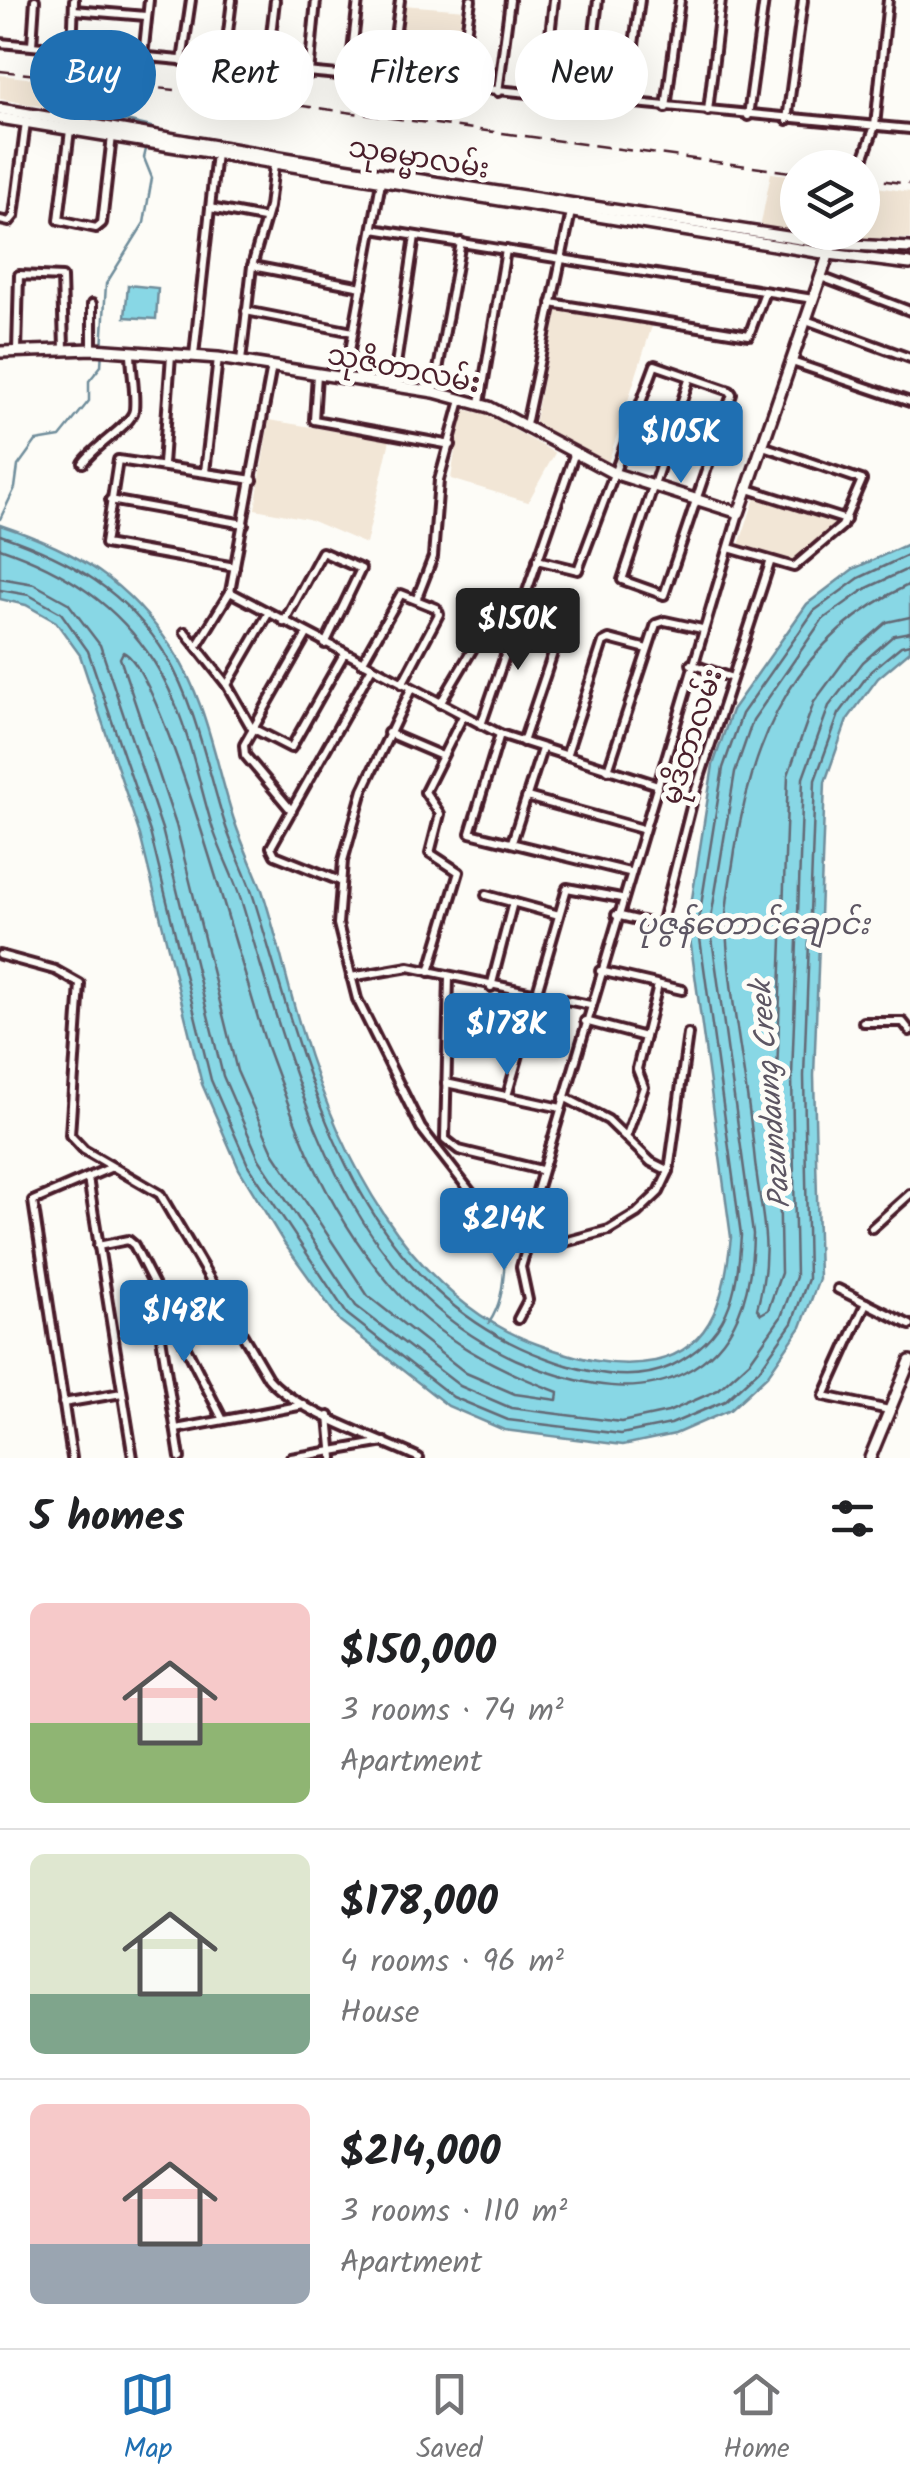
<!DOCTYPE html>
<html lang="en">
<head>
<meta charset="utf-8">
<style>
  :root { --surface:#fff; --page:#f2f2f2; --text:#202124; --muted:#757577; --line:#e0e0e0; --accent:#1f6fb2 }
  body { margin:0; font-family:Kalam,"Noto Sans Myanmar",sans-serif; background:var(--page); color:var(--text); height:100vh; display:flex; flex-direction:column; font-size:38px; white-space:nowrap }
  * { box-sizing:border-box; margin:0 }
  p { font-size:32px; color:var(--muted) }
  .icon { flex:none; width:55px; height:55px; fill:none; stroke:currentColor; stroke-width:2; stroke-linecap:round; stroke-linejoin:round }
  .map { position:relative; height:1458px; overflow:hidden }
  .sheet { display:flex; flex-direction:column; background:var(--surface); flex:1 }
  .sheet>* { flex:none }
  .banner { position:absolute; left:30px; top:30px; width:850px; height:90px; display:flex; gap:20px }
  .fabs { position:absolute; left:780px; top:150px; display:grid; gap:20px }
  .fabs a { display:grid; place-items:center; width:100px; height:100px; border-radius:50%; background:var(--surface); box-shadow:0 10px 40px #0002; font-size:50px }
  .price { position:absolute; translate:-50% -85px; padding:0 22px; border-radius:10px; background:var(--accent); color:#fff; font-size:32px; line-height:65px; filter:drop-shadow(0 2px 5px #0008) }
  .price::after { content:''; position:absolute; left:50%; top:60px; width:30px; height:22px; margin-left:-15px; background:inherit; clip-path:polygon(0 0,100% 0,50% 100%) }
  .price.active { background:#222; color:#fff }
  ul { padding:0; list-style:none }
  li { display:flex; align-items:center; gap:30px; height:250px; padding:0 30px }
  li+li { border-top:2px solid var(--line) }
  li span { display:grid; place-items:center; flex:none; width:280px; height:200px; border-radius:15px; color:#555 }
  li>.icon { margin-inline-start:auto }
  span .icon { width:120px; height:120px; fill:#fffc; stroke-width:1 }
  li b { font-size:42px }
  h2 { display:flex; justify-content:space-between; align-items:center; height:120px; padding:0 30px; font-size:42px }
  .tag { padding:0 35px; border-radius:45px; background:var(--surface); box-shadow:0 10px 40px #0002; font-size:35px; line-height:90px }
  .tag.active { background:var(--accent); color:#fff }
  .tabs { display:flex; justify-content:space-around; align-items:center; height:140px; border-top:2px solid var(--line); background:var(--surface); font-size:28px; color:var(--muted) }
  .tabs a { display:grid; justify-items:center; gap:5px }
  .tabs .active { color:var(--accent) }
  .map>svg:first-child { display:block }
</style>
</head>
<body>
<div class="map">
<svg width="910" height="1458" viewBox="0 0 910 1458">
  <rect width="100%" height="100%" fill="#fdfcf7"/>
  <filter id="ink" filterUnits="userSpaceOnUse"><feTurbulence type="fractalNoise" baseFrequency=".01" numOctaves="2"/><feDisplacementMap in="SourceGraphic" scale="20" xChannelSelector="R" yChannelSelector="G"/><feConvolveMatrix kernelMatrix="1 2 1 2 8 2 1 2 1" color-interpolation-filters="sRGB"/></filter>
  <g filter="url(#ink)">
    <g fill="#f2e6d6">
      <polygon points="403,5 466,10 454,83 393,77"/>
      <polygon points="0,75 105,87 116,120 0,99"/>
      <polygon points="771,173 797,176 798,232 862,232 863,185 910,192 910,239 845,238 760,228"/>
      <polygon points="557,310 652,326 608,463 534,425"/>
      <polygon points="461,409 486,414 555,453 528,502 451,479"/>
      <polygon points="269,420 390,440 366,544 308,519 255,509"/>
      <polygon points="756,495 841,524 795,564 739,545"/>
    </g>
    <g fill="#88d7e5" stroke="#6f8d9b" stroke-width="2.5">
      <polygon points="128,285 158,288 156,319 125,317"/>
      <path d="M0,525C77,551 127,580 173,650C206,699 216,764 234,820C242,844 253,867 262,890C277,936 287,983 301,1029C338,1152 408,1297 537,1344C576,1358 614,1369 655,1361C716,1348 725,1289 731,1237L688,924L713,765L732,710L807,604L853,569L910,543V651L878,678L847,720L825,782L814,1076L819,1279L801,1327L767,1376L730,1410L675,1434L623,1445L504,1430L448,1406L340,1321L284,1243L239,1169L202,1084L140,835L80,655L56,622L26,605L0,599Z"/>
    </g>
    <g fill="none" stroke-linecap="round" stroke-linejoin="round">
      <g stroke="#636975" stroke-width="2.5">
        <path d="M0,535C70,559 127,591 167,657C196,707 207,767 224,821C232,848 246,873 254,899C308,1074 352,1287 546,1358C583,1372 633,1384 671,1366C729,1337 737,1296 741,1235L698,924L723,768L742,714L814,611L859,578L910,554"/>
        <path d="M0,548C64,570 117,604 154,662C185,710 196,772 212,826C220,852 234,877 242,903C296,1079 343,1297 537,1368C584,1385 637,1397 684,1373C738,1346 752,1291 753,1234L710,924L735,772L753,720L822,620L865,589L910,568"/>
        <polyline points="0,578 34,584 68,603 100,645 162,829 223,1076 259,1159 356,1306 460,1386 511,1408 621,1422 668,1412 718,1390 750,1361 781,1317 796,1277 792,1076 803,778 829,706 863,662 894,635 910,632"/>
        <path d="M910,584C798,637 754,732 735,850C732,874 725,901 726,925C729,1000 747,1076 754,1152C760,1216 775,1242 757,1309L761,1314L768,1310L781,1273L777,1075L788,775L814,702L848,656L887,622L910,617"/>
        <polyline points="0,590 29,595 61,613 88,651 150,832 211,1080 248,1165 347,1314 453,1397 508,1420 621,1434 671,1424 725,1401 759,1370 792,1323 808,1279 804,1076 815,780 839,714 871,671 901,646 910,644"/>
        <path d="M123,652C163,668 247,989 267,1047C280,1082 293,1119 308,1153C330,1201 358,1248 393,1288C438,1339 495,1368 558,1392L557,1400L515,1394L466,1373L368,1296L273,1152L237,1071L176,825L120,658Z"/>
      </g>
      <g stroke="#6f8d9b" stroke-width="2.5">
        <polyline points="106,62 110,92 122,120 151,127 150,133"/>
        <polyline points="0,519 15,488 18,466 36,441 60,437 89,401 89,381 101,366 106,284 144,223 152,178 144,158 147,145"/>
        <path d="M489,1323C513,1286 495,1256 519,1219"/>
      </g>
      <g stroke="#4a1f2b" stroke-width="14">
        <g id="minor">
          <polyline points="74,10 146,16"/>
          <polyline points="0,43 910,129"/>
          <polyline points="32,45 35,0"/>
          <polyline points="72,50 74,0"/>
          <polyline points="143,57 149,0"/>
          <polyline points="182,61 191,0"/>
          <polyline points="224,65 232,0"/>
          <polyline points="267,70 275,0"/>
          <polyline points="309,74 316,0"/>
          <polyline points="349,78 358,0"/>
          <polyline points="389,81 400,0"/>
          <polyline points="458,87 471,0"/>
          <polyline points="498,92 510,0"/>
          <polyline points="543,97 554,0"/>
          <polyline points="586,100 598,0"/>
          <polyline points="626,104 640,0"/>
          <polyline points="666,108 680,0"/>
          <polyline points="708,111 721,0"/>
          <polyline points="748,116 764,0"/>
          <polyline points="787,120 803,0"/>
          <polyline points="70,130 59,220 96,228 102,223 112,136"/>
          <polyline points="860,168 875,126 888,0"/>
          <polyline points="210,208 263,218"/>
          <polyline points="0,220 9,222 14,216 26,122"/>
          <polyline points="373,229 813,299"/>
          <polyline points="832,244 836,232"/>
          <polyline points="252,266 362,287"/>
          <polyline points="821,277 910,311"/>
          <polyline points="551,303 749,335 765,292"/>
          <polyline points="92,304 92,349"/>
          <polyline points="246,311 353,332"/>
          <polyline points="806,320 910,358"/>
          <polyline points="17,351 19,275 62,277 64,349"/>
          <polyline points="194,355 216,153"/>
          <polyline points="241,361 252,266 269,207 274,165"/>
          <polyline points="792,362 910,402"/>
          <polyline points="272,366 230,592 500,734 655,784"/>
          <polyline points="317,374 314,420 451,445"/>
          <polyline points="345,378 381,182"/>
          <polyline points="393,385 415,236"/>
          <polyline points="434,392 461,242"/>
          <polyline points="480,403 506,250"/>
          <polyline points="526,425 571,212"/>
          <path d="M83,463C94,446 132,425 134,410C136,393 131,370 131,352"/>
          <polyline points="163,464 171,355"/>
          <polyline points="205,472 218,358"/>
          <polyline points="748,489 846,520"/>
          <polyline points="110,500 244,524"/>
          <polyline points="729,548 794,567 842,526 862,480 763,446"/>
          <polyline points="537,560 578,570 655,365 730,391 732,394 664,595 622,580 690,377"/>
          <polyline points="235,567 105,544 118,460 253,480"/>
          <polyline points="417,598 433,557 439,480 461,400"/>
          <polyline points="520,609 563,623 523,742"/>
          <polyline points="284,622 322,552 361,569 325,644"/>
          <polyline points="185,632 227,685 251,727"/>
          <polyline points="197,646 230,592"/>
          <polyline points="362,663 401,594 436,608 439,614 402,684"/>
          <polyline points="691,664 732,678"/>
          <polyline points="227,685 268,614"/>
          <polyline points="411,689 363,790 343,861 338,924 357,999 421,1128 487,1213 504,1229 550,1246 609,1230 637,1213 659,1192 669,1171 688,1034"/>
          <polyline points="440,704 478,640 508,645"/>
          <polyline points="481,725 574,455"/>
          <polyline points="252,728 291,748 344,654"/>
          <polyline points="388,733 442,756"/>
          <polyline points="500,734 470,833 629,872"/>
          <polyline points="566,756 603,642 609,639 647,649"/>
          <polyline points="608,770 656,624 665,621 702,629"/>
          <polyline points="527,797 642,829"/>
          <polyline points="292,811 245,755 244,745 307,634"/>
          <polyline points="512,842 542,749"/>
          <polyline points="340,881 275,855 271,847 371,669"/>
          <polyline points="486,895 559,915"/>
          <polyline points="616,915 684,931"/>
          <polyline points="661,925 693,799 770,563"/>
          <path d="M0,955L55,970L80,984L70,1135L84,1150L160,1194L268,1378C298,1413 376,1437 419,1458"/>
          <polyline points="600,971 682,990"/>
          <polyline points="429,972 459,872 430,853 440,814 425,792 463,716"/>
          <polyline points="351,977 409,967 590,1005"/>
          <polyline points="449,977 445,1139 459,1150 541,1170"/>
          <polyline points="491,987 513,902"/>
          <polyline points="585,1021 645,1037"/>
          <polyline points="863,1022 903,1022 910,1031"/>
          <polyline points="446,1083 561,1108"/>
          <polyline points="507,1096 567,888 621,898"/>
          <polyline points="564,1097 608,1120 651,1162 669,1171"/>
          <polyline points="627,1135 644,1087 637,1069 658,985"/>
          <polyline points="88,1178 133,1458"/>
          <polyline points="530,1214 739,513"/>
          <polyline points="872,1228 910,1194"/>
          <polyline points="98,1246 128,1240 134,1245 223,1420"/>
          <polyline points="153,1286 180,1458"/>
          <polyline points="838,1289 910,1325"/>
          <polyline points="866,1303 824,1396 889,1410"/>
          <polyline points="518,1319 528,1300 521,1267 529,1239"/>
          <polyline points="63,1403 122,1393"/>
          <polyline points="329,1416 333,1458"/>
          <polyline points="176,1429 304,1405"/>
          <polyline points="72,1458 33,1201 112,1167"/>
          <polyline points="291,1458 385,1442"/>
        </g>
      </g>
      <g stroke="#4a1f2b" stroke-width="16">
        <g id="major">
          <polyline points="0,109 344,168 832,244 910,248"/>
          <polyline points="0,118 829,254 910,264"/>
          <polyline points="0,352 94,349 218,358 434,392 489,407 613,473 739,513 832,244"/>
          <polyline points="870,1458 910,1361"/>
        </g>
      </g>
      <use href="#minor" stroke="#fdfcf7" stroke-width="6"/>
      <use href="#major" stroke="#fdfcf7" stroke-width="9"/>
      <g stroke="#4a1f2b" stroke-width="2.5" stroke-dasharray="15 8" stroke-linecap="butt">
        <polyline points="0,71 221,95 798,173"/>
        <polyline points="862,178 910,184"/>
      </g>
    </g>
  </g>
  <g text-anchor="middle" stroke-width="10" stroke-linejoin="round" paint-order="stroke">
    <g font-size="28" fill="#4a1f2b" stroke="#fdfcf7">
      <text transform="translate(419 157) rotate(9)" y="10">သုဓမ္မာလမ်း</text>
      <text transform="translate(404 368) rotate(11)" y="10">သုဇိတာလမ်း</text>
      <text transform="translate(691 736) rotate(-72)" y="10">မုဒိတာလမ်း</text>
    </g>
    <g font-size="30" font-style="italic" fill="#5d5663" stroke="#fdfcf7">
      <text x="753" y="934">ပုဇွန်တောင်ချောင်း</text>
      <text transform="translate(770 1095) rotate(-95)" y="10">Pazundaung Creek</text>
    </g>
  </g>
</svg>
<div class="fabs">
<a><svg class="icon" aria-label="layers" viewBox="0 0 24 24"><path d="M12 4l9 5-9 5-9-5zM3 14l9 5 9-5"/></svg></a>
</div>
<b class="price" style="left:681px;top:486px">$105K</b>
<b class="price active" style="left:518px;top:673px">$150K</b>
<b class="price" style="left:507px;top:1078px">$178K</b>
<b class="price" style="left:504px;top:1273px">$214K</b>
<b class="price" style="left:184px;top:1365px">$148K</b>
<div class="banner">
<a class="tag active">Buy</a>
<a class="tag">Rent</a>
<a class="tag">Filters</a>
<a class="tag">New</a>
</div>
</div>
<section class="sheet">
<h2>5 homes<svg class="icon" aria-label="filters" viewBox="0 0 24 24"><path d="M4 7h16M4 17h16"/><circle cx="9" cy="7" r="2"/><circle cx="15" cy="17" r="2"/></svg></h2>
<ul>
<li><span style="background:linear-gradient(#f6c9c9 60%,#8fb573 0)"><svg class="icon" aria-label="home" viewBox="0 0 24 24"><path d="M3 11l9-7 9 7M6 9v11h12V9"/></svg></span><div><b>$150,000</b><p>3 rooms · 74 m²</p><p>Apartment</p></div></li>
<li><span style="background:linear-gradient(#dfe7d0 70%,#7fa58c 0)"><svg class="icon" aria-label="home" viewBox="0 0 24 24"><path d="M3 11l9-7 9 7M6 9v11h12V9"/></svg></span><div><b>$178,000</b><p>4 rooms · 96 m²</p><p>House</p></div></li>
<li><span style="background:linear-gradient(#f6c9c9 70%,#9aa5b1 0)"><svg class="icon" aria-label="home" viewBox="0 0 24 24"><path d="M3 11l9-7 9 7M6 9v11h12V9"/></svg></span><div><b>$214,000</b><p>3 rooms · 110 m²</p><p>Apartment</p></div></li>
</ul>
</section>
<nav class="tabs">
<a class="active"><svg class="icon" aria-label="map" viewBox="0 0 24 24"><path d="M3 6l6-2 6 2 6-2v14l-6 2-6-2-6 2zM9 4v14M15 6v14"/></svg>Map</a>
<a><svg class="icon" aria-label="saved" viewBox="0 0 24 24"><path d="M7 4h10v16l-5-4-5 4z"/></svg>Saved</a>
<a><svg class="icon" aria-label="home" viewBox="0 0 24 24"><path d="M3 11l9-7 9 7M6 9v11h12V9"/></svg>Home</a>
</nav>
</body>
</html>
